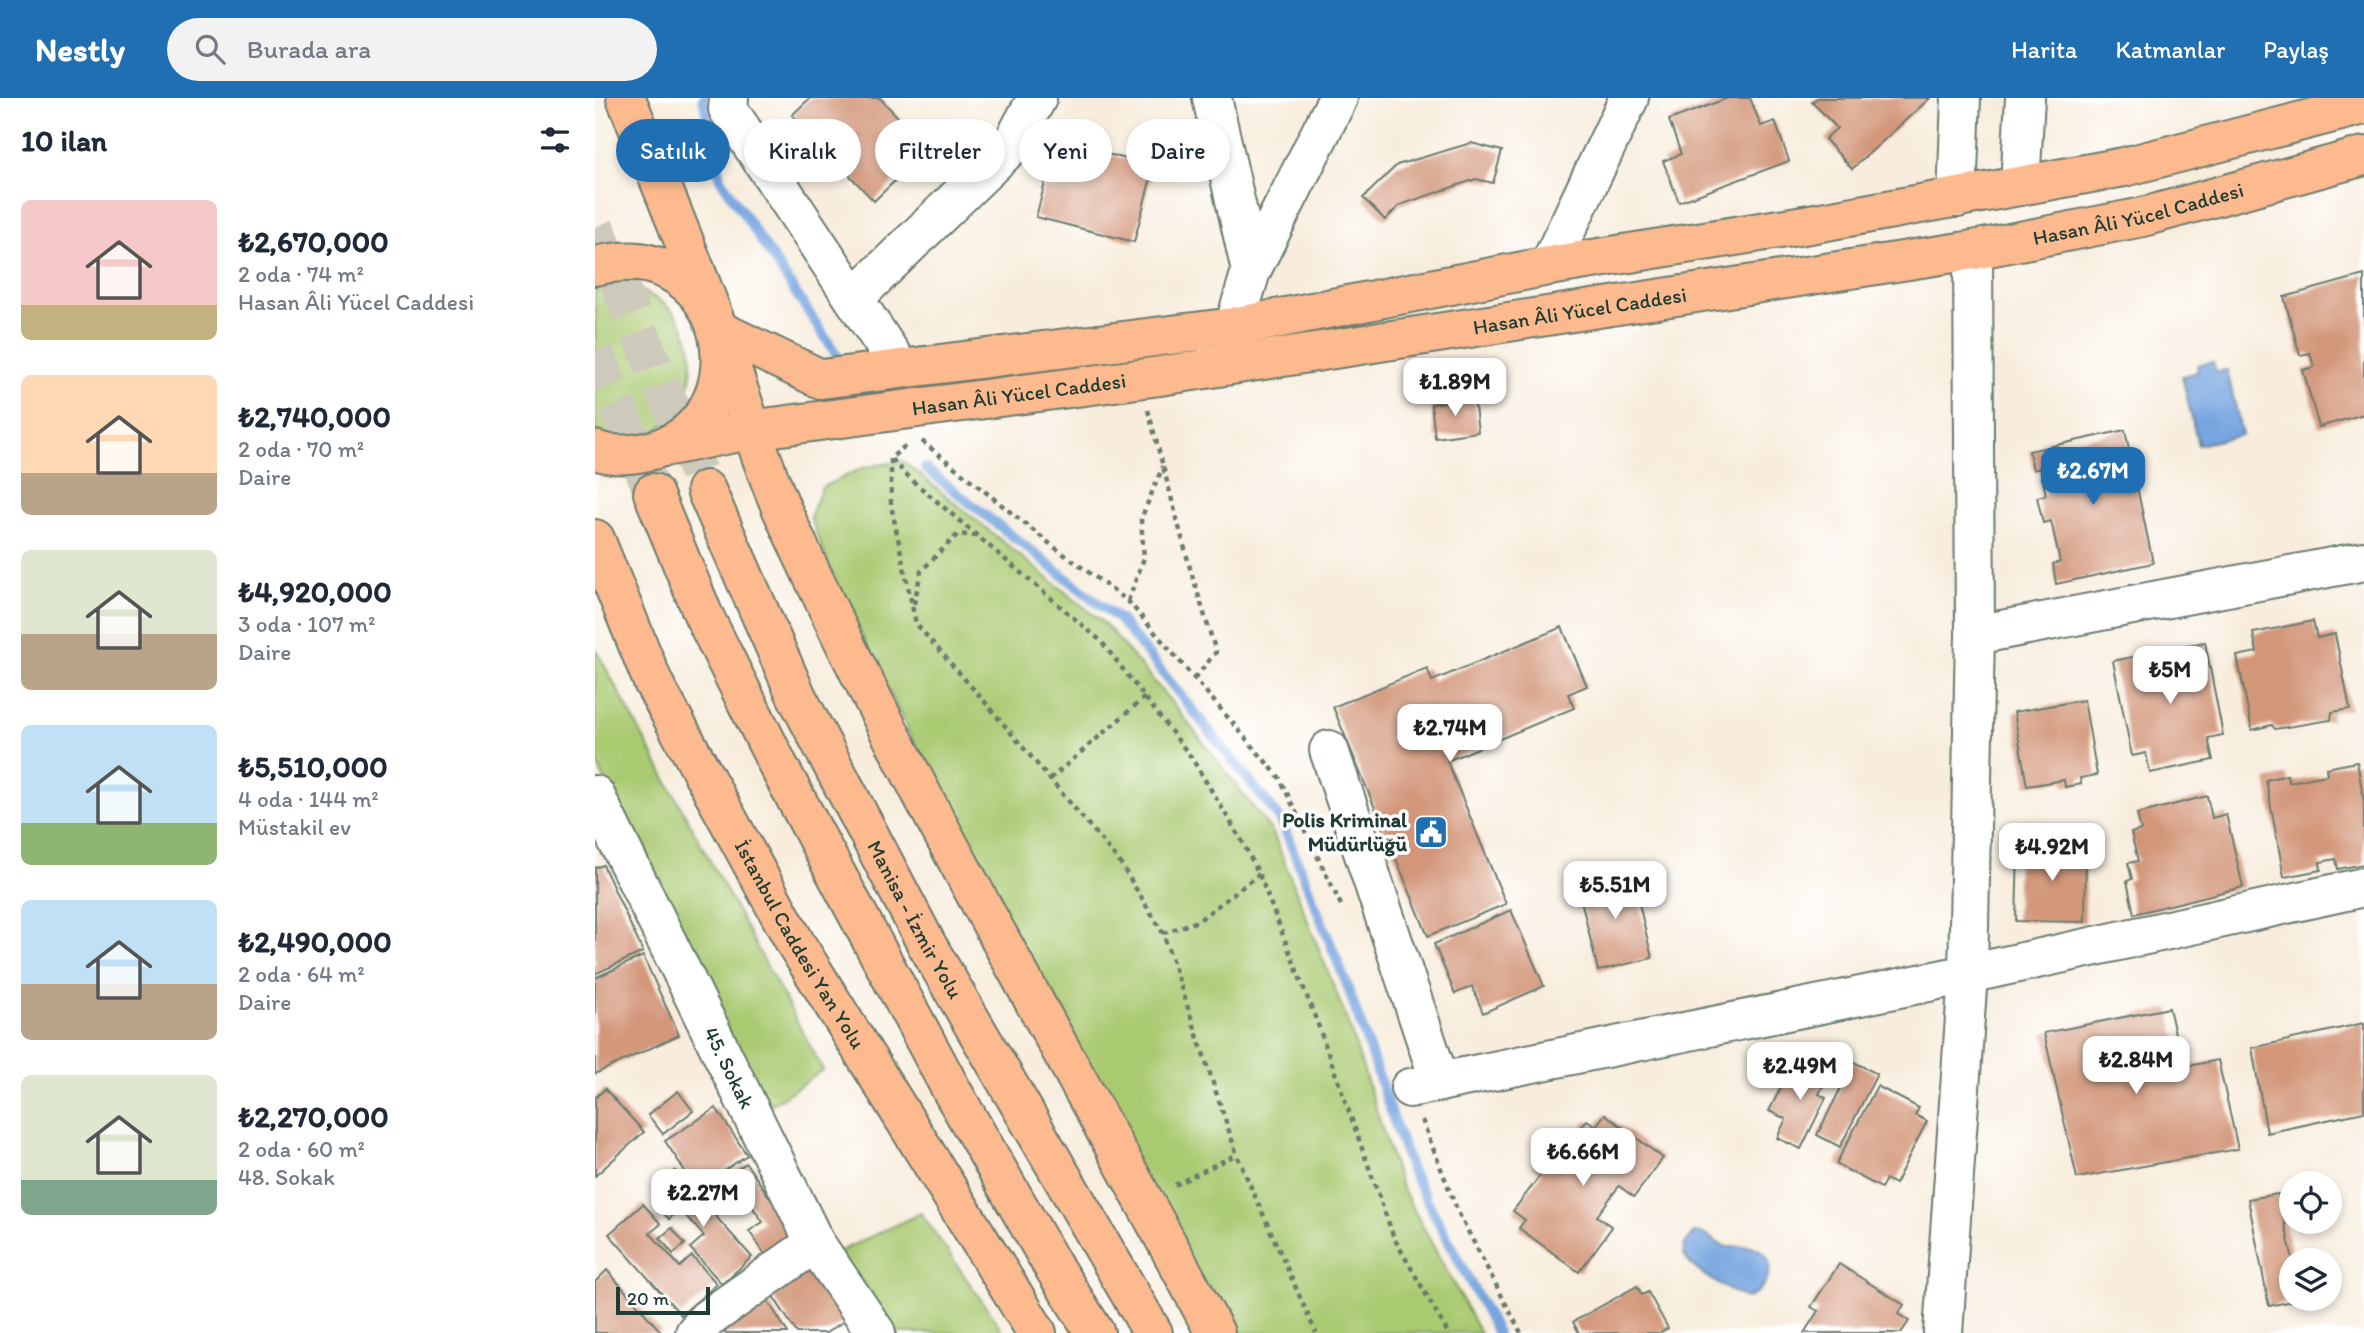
<!DOCTYPE html>
<html lang="tr">
<head>
<meta charset="utf-8">
<style>
  :root { --surface:#fff; --page:#f2f2f3; --text:#1f2937; --muted:#747a83; --accent:#1f6fb2 }
  body { margin:0; font-family:Itim,sans-serif; background:var(--page); color:var(--text); height:100vh; display:flex; flex-direction:column; font-size:26px; white-space:nowrap }
  * { box-sizing:border-box; margin:0 }
  p { font-size:23px; color:var(--muted) }
  .icon { flex:none; width:38px; height:38px; fill:none; stroke:currentColor; stroke-width:2; stroke-linecap:round; stroke-linejoin:round }
  .map { position:relative; flex:1; overflow:hidden }
  .sheet { display:flex; flex-direction:column; background:var(--surface); width:595px }
  .sheet>* { flex:none }
  .top-card { position:absolute; left:21px; top:21px; width:665px; height:63px; display:flex; gap:14px }
  .fabs { position:absolute; left:1684px; top:1073px; display:grid; gap:14px }
  .fabs a { display:grid; place-items:center; width:63px; height:63px; border-radius:50%; background:var(--surface); box-shadow:0 4px 10px #0003; font-size:35px }
  .scale { position:absolute; left:21px; bottom:18px; width:94px; box-sizing:border-box; padding-left:7px; border:4px solid #1f3d34; border-top:0; font-size:19px; line-height:24px; white-space:nowrap; color:#1f3d34; -webkit-text-stroke:5px #fff; paint-order:stroke }
  .price { position:absolute; translate:-50% -60px; padding:0 16px; border-radius:14px; background:#fff; color:#222; font-size:23px; line-height:46px; filter:drop-shadow(0 2px 4px #0008) }
  .price::after { content:''; position:absolute; left:50%; top:42px; width:21px; height:16px; margin-left:-10px; background:inherit; clip-path:polygon(0 0,100% 0,50% 100%) }
  .price.selected { background:var(--accent); color:#fff }
  ul { padding:0; list-style:none }
  li { display:flex; align-items:center; gap:21px; height:175px; padding:0 21px }
  li span { display:grid; place-items:center; flex:none; width:196px; height:140px; border-radius:10px; color:#555 }
  li>.icon { margin-inline-start:auto }
  span .icon { width:84px; height:84px; fill:#fffc; stroke-width:1 }
  li b { font-size:30px }
  h2 { display:flex; justify-content:space-between; align-items:center; height:84px; padding:0 21px; font-size:30px }
  .tag { padding:0 24px; border-radius:32px; background:var(--surface); box-shadow:0 4px 10px #0003; font-size:24px; line-height:63px }
  .tag.selected { background:var(--accent); color:#fff }
  header { display:flex; align-items:center; gap:42px; box-sizing:border-box; height:98px; padding:0 35px; background:var(--accent); color:#fff }
  header strong { font-size:33px }
  nav { display:flex; gap:38px; margin-inline-start:auto; font-size:24px }
  .search { width:490px; height:63px; background:var(--page); display:flex; align-items:center; gap:18px; box-sizing:border-box; padding:0 24px; border-radius:38px; color:var(--muted); font-size:26px }
  main { display:flex; flex:1; min-height:0 }
  .map>svg:first-child { display:block }
</style>
</head>
<body>
<header>
<strong>Nestly</strong>
<div class="search"><svg class="icon" aria-label="search" viewBox="0 0 24 24"><circle cx="10" cy="10" r="6"/><path d="M15 15l6 6"/></svg>Burada ara</div>
<nav><a>Harita</a><a>Katmanlar</a><a>Paylaş</a></nav>
</header>
<main>
<section class="sheet">
<h2>10 ilan<svg class="icon" aria-label="filters" viewBox="0 0 24 24"><path d="M4 7h16M4 17h16"/><circle cx="9" cy="7" r="2"/><circle cx="15" cy="17" r="2"/></svg></h2>
<ul>
<li><span style="background:linear-gradient(#f6c9c9 75%,#c2b280 0)"><svg class="icon" aria-label="home" viewBox="0 0 24 24"><path d="M3 11l9-7 9 7M6 9v11h12V9"/></svg></span><div><b>₺2,670,000</b><p>2 oda · 74 m²</p><p>Hasan Âli Yücel Caddesi</p></div></li>
<li><span style="background:linear-gradient(#ffd9b3 70%,#b9a48a 0)"><svg class="icon" aria-label="home" viewBox="0 0 24 24"><path d="M3 11l9-7 9 7M6 9v11h12V9"/></svg></span><div><b>₺2,740,000</b><p>2 oda · 70 m²</p><p>Daire</p></div></li>
<li><span style="background:linear-gradient(#dfe7d0 60%,#b9a48a 0)"><svg class="icon" aria-label="home" viewBox="0 0 24 24"><path d="M3 11l9-7 9 7M6 9v11h12V9"/></svg></span><div><b>₺4,920,000</b><p>3 oda · 107 m²</p><p>Daire</p></div></li>
<li><span style="background:linear-gradient(#bfe0f5 70%,#8fb573 0)"><svg class="icon" aria-label="home" viewBox="0 0 24 24"><path d="M3 11l9-7 9 7M6 9v11h12V9"/></svg></span><div><b>₺5,510,000</b><p>4 oda · 144 m²</p><p>Müstakil ev</p></div></li>
<li><span style="background:linear-gradient(#bfe0f5 60%,#b9a48a 0)"><svg class="icon" aria-label="home" viewBox="0 0 24 24"><path d="M3 11l9-7 9 7M6 9v11h12V9"/></svg></span><div><b>₺2,490,000</b><p>2 oda · 64 m²</p><p>Daire</p></div></li>
<li><span style="background:linear-gradient(#dfe7d0 75%,#7fa58c 0)"><svg class="icon" aria-label="home" viewBox="0 0 24 24"><path d="M3 11l9-7 9 7M6 9v11h12V9"/></svg></span><div><b>₺2,270,000</b><p>2 oda · 60 m²</p><p>48. Sokak</p></div></li>
</ul>
</section>
<div class="map">
<svg width="1769" height="1235" viewBox="0 0 1769 1235">
  <rect width="100%" height="100%" fill="#fff"/>
  <filter id="ink" filterUnits="userSpaceOnUse"><feTurbulence type="fractalNoise" baseFrequency=".0143" numOctaves="2"/><feDisplacementMap in="SourceGraphic" scale="14" xChannelSelector="R" yChannelSelector="G"/><feConvolveMatrix kernelMatrix="1 2 1 2 8 2 1 2 1" color-interpolation-filters="sRGB"/></filter>
  <filter id="wash" filterUnits="userSpaceOnUse"><feTurbulence type="fractalNoise" baseFrequency=".00686" numOctaves="4" result="noise"/><feDisplacementMap in="SourceGraphic" scale="28" xChannelSelector="R" yChannelSelector="G"/><feGaussianBlur stdDeviation="1.57" result="paint"/><feColorMatrix in="noise" values="0 0 0 0 0 0 0 0 0 0 0 0 0 0 0 0 0 1.4 0 .05"/><feComposite in="paint" operator="in"/></filter>
  <g filter="url(#wash)">
    <rect width="100%" height="100%" fill="#f8eddd"/>
    <g fill="#aaca72" stroke="#648453" stroke-width="2">
      <path d="M9,190C26,190 41,190 56,198C117,227 107,322 43,340C31,344 13,340 0,340V193Z"/>
      <polygon points="308,363 511,527 583,612 678,735 754,927 805,1086 885,1235 632,1235 327,662 234,468 215,419 227,389 270,369"/>
      <polygon points="0,550 228,972 179,1005 170,1007 0,662"/>
      <polygon points="326,1115 409,1235 293,1235 241,1155"/>
    </g>
    <g fill="#77a5e0" stroke="#4b718a" stroke-width="2">
      <polygon points="1618,264 1621,274 1632,272 1647,337 1603,347 1587,278 1603,274 1602,267"/>
      <path d="M1099,1135C1114,1134 1120,1147 1133,1149C1143,1150 1152,1146 1161,1150C1187,1162 1172,1192 1152,1200C1137,1195 1091,1170 1089,1155C1087,1146 1094,1141 1099,1135Z"/>
    </g>
    <g fill="none" stroke-linecap="round" stroke-linejoin="round">
      <g stroke="#77a5e0" stroke-width="10">
        <polyline points="108,0 125,80 245,262"/>
        <polyline points="330,370 525,522 686,722 752,887 816,1072 902,1235"/>
      </g>
    </g>
    <g id="blocks">
      <g fill="#d39679">
        <polygon points="215,0 285,0 333,51 279,103 197,17"/>
        <polygon points="1133,0 1155,0 1166,28 1180,23 1194,63 1084,104 1068,63 1086,56 1074,22"/>
        <polygon points="1222,0 1335,0 1257,71 1230,41 1242,30 1217,4"/>
        <polygon points="461,43 559,68 539,144 441,119"/>
        <polygon points="876,45 907,53 898,85 881,81 805,107 790,122 768,100 802,67"/>
        <polygon points="1769,177 1769,316 1724,329 1708,272 1719,269 1715,255 1705,257 1689,199"/>
        <polygon points="879,300 883,334 840,340 836,306"/>
        <polygon points="1530,332 1558,465 1461,486 1458,466 1465,464 1456,423 1448,425 1442,399 1451,397 1445,370 1438,372 1434,353"/>
        <polygon points="1718,523 1722,540 1740,536 1755,611 1737,614 1736,622 1680,631 1677,627 1657,632 1642,558 1662,554 1658,535"/>
        <polygon points="967,529 992,588 973,596 979,610 852,663 911,806 833,838 738,609 832,570 837,583"/>
        <polygon points="1610,544 1628,637 1613,640 1618,662 1555,675 1551,655 1537,658 1518,563"/>
        <polygon points="1489,602 1502,677 1485,680 1486,686 1470,689 1469,682 1432,688 1419,614"/>
        <polygon points="1762,664 1769,703 1769,766 1743,771 1741,761 1725,764 1726,772 1689,779 1671,682 1692,677 1694,684 1732,677 1731,670"/>
        <polygon points="1612,698 1617,720 1631,716 1648,789 1539,816 1532,783 1537,781 1533,765 1543,763 1536,735 1546,732 1542,716"/>
        <polygon points="1455,735 1475,735 1475,752 1491,752 1490,824 1421,823 1423,751 1455,751"/>
        <polygon points="8,767 48,854 0,876 0,770"/>
        <polygon points="1036,772 1057,860 1003,873 982,785"/>
        <polygon points="916,812 949,888 888,915 877,888 860,896 839,846"/>
        <polygon points="48,858 84,937 0,976 0,880"/>
        <polygon points="1574,910 1588,969 1623,962 1643,1051 1482,1080 1449,935"/>
        <polygon points="1769,925 1769,1014 1672,1035 1657,950"/>
        <polygon points="1215,961 1236,971 1224,996 1231,1000 1206,1051 1182,1040 1191,1021 1174,1013 1196,969 1208,975"/>
        <polygon points="1259,964 1282,976 1245,1049 1222,1037"/>
        <polygon points="1282,988 1324,1010 1320,1017 1332,1023 1300,1086 1291,1081 1286,1090 1241,1066"/>
        <polygon points="10,991 49,1034 0,1078 0,1000"/>
        <polygon points="83,993 98,1013 68,1036 53,1017"/>
        <polygon points="121,1010 152,1057 102,1091 70,1043"/>
        <polygon points="1010,1016 1068,1060 1039,1099 1024,1088 1002,1118 1017,1129 984,1174 924,1130 930,1122 918,1113 947,1075 937,1068 957,1041 970,1051 992,1022 1001,1028"/>
        <polygon points="151,1065 204,1142 174,1162 154,1133 168,1124 147,1094 126,1108 114,1091"/>
        <polygon points="80,1073 157,1159 127,1186 95,1150 109,1138 85,1111 74,1121 57,1103 66,1095 61,1090"/>
        <polygon points="1683,1096 1698,1162 1696,1162 1696,1200 1702,1202 1674,1208 1653,1101"/>
        <polygon points="48,1106 66,1126 55,1135 85,1169 97,1158 122,1186 86,1217 14,1136"/>
        <polygon points="77,1130 90,1146 78,1156 65,1140"/>
        <polygon points="215,1165 252,1221 231,1235 202,1235 174,1192"/>
        <polygon points="1244,1166 1309,1207 1303,1216 1314,1223 1306,1235 1209,1235 1223,1213 1216,1209"/>
        <polygon points="12,1172 67,1235 0,1235 0,1184"/>
        <polygon points="1042,1188 1047,1197 1053,1194 1073,1230 1064,1235 984,1235 978,1224"/>
        <polygon points="168,1195 193,1235 109,1235"/>
      </g>
    </g>
  </g>
  <g filter="url(#ink)">
    <use href="#blocks" fill-opacity="0" stroke="#6b7b6f" stroke-width="2"/>
    <g fill="none" stroke-linecap="round" stroke-linejoin="round">
      <g stroke="#cdcabb" stroke-width="38" stroke-dasharray="38 19" stroke-linecap="butt">
        <polyline points="0,129 111,392"/>
        <polyline points="0,254 58,395"/>
      </g>
      <g stroke="#6b7b6f" stroke-width="42">
        <g id="minor">
          <polyline points="134,0 133,11 305,270"/>
          <polyline points="617,0 656,173 639,229 623,256"/>
          <polyline points="1425,88 1430,0"/>
          <polyline points="1362,100 1366,0"/>
          <polyline points="954,168 1034,0"/>
          <polyline points="656,173 743,0"/>
          <polyline points="259,200 416,48 442,0"/>
          <polyline points="1380,537 1769,463"/>
          <polyline points="734,652 845,984"/>
          <path id="s1" d="M0,697L220,1145L281,1235"/>
          <polyline points="815,990 1373,876 1769,789"/>
          <polyline points="100,1235 112,1221 220,1145"/>
          <polyline points="1348,1235 1373,876 1380,537 1378,152"/>
        </g>
      </g>
      <g stroke="#6b7b6f" stroke-width="42">
        <g id="major">
          <path d="M31,0C62,77 94,153 123,231C146,295 164,362 193,425C319,703 478,965 620,1235"/>
          <path d="M0,168C19,164 39,161 58,167C148,194 148,328 58,352C39,357 19,359 0,352"/>
          <polyline points="123,232 226,281 639,229 954,168 1215,126 1529,69 1769,7"/>
          <path id="s2" d="M69,349L155,332L565,278L1378,152L1548,119L1769,58"/>
          <path id="s3" d="M0,441L58,584L201,846L442,1235"/>
        </g>
      </g>
      <g stroke="#6b7b6f" stroke-width="42">
        <g id="highway">
          <path id="s4" d="M111,392L202,599L332,847L558,1235"/>
          <polyline points="58,395 108,516 183,667 357,993 456,1165 500,1235"/>
        </g>
      </g>
      <g stroke="#6b7b6f" stroke-width="4.5" stroke-dasharray="5 5" stroke-linecap="butt">
        <polyline points="553,312 595,470 621,554 600,580"/>
        <polyline points="327,343 459,449 533,503 684,679 746,807"/>
        <polyline points="310,348 296,360 312,378 506,543 596,659 647,743 664,776 722,924 799,1140 853,1235"/>
        <polyline points="296,361 296,407 321,526 389,603 524,763 568,835 643,1060 721,1235"/>
        <polyline points="533,503 549,460 546,421 568,368"/>
        <polyline points="319,506 326,473 363,436 380,438"/>
        <polyline points="455,681 550,599"/>
        <polyline points="568,835 603,823 664,776"/>
        <polyline points="827,1022 863,1114 926,1235"/>
        <polyline points="580,1087 642,1056"/>
      </g>
      <use href="#minor" stroke="#fff" stroke-width="38"/>
      <use href="#major" stroke="#fcba8e" stroke-width="38"/>
      <use href="#highway" stroke="#fcba8e" stroke-width="38"/>
    </g>
  </g>
  <defs>
    <g id="civic-square" transform="scale(1.75)"><rect x="-9" y="-9" width="18" height="18" rx="4" fill="#1f6fb2" stroke="#fff"/><path d="M-.6-6.5H3V-4.5H.6V-3L4-1V1h2V6H-6V1h2V-1L-.6-3ZM-1.2 2.5V6h2.4V2.5Z" fill="#fff"/></g>
  </defs>
  <g fill-rule="evenodd">
    <use href="#civic-square" x="836" y="734"/>
  </g>
  <g text-anchor="middle" stroke-width="7" stroke-linejoin="round" paint-order="stroke">
    <g font-size="21" fill="#1f3d34" stroke="#fff">
      <text dy="7" stroke="none"><textPath href="#s2" startOffset="1493">Hasan Âli Yücel Caddesi</textPath></text>
      <text dy="7" stroke="none"><textPath href="#s2" startOffset="926">Hasan Âli Yücel Caddesi</textPath></text>
      <text dy="7" stroke="none"><textPath href="#s2" startOffset="359">Hasan Âli Yücel Caddesi</textPath></text>
      <text dy="7" stroke="none"><textPath href="#s4" startOffset="478">Manisa - İzmir Yolu</textPath></text>
      <text dy="7" stroke="none"><textPath href="#s3" startOffset="455">İstanbul Caddesi Yan Yolu</textPath></text>
      <text dy="7" stroke="none"><textPath href="#s1" startOffset="304">45. Sokak</textPath></text>
    </g>
    <g font-size="21" font-weight="bold" fill="#1f3d34" stroke="#fff" text-anchor="end">
      <text x="812" y="729">Polis Kriminal<tspan x="812" dy="24">Müdürlüğü</tspan></text>
    </g>
  </g>
</svg>
<div class="fabs">
<a><svg class="icon" aria-label="locate" viewBox="0 0 24 24"><circle cx="12" cy="12" r="6"/><path d="M12 2v4M12 18v4M2 12h4M18 12h4"/></svg></a>
<a><svg class="icon" aria-label="layers" viewBox="0 0 24 24"><path d="M12 4l9 5-9 5-9-5zM3 14l9 5 9-5"/></svg></a>
</div>
<div class="scale">20 m</div>
<b class="price" style="left:860px;top:320px">₺1.89M</b>
<b class="price selected" style="left:1498px;top:409px">₺2.67M</b>
<b class="price" style="left:1575px;top:608px">₺5M</b>
<b class="price" style="left:855px;top:666px">₺2.74M</b>
<b class="price" style="left:1457px;top:785px">₺4.92M</b>
<b class="price" style="left:1020px;top:823px">₺5.51M</b>
<b class="price" style="left:1541px;top:998px">₺2.84M</b>
<b class="price" style="left:1205px;top:1004px">₺2.49M</b>
<b class="price" style="left:988px;top:1090px">₺6.66M</b>
<b class="price" style="left:108px;top:1131px">₺2.27M</b>
<div class="top-card">
<a class="tag selected">Satılık</a>
<a class="tag">Kiralık</a>
<a class="tag">Filtreler</a>
<a class="tag">Yeni</a>
<a class="tag">Daire</a>
</div>
</div>
</main>
</body>
</html>
